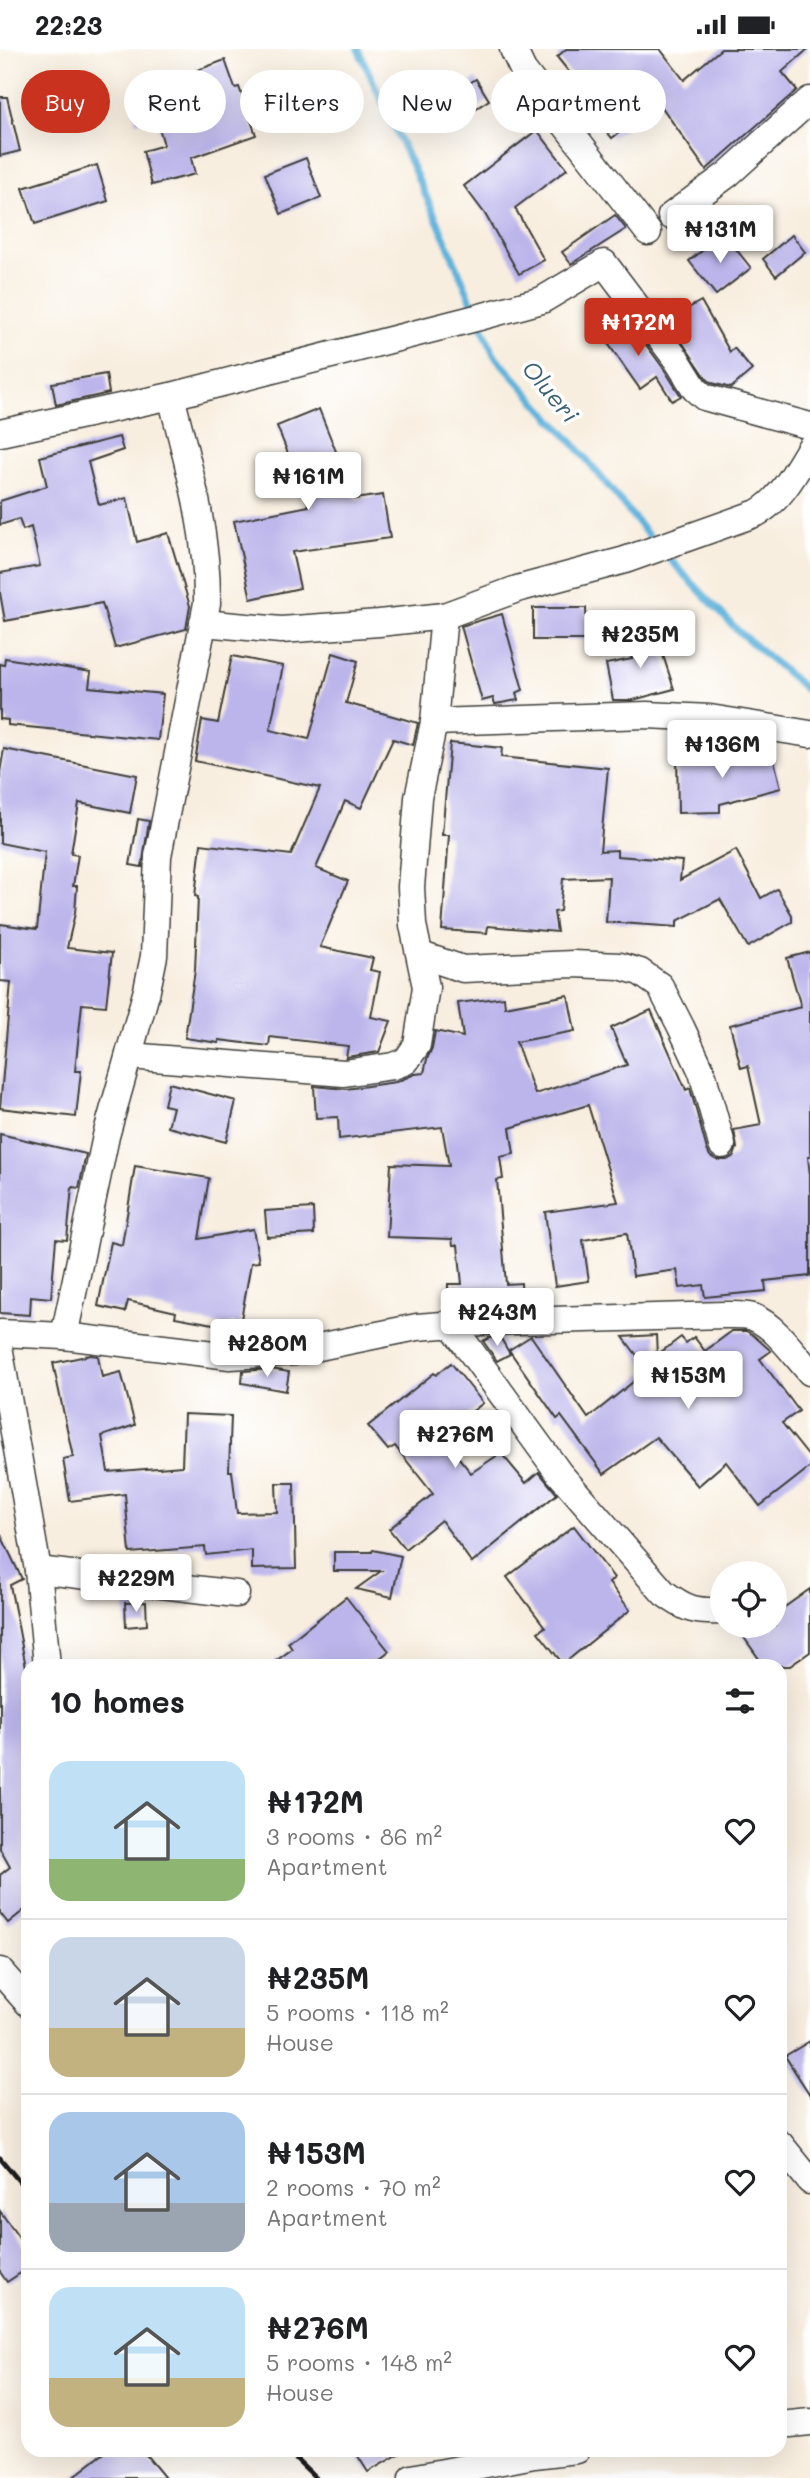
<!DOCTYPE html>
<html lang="en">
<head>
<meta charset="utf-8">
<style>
  :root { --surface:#fff; --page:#f6f6f6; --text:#202124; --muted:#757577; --line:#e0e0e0; --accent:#c8321e }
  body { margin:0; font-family:Mali,sans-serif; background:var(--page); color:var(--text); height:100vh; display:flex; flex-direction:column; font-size:26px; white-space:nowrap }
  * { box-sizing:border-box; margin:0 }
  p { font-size:23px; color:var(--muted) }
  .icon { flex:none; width:38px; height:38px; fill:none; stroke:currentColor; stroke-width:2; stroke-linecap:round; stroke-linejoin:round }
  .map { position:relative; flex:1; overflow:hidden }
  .drawer { position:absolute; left:21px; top:1610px; width:766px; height:798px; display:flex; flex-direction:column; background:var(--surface); border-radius:21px; box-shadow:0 7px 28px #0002 }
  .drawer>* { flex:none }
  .top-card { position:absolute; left:21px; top:21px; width:768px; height:63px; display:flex; gap:14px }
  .tools { position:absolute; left:710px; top:1512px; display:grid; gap:14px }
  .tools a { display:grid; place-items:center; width:77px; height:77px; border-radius:50%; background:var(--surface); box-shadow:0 7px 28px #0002; font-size:35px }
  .price { position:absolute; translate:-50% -60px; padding:0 16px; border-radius:7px; background:#fff; color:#222; font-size:23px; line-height:46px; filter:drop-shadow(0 2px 4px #0008) }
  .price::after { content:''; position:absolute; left:50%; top:42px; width:21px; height:16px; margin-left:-10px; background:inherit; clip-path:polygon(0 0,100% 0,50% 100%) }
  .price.active { background:var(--accent); color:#fff }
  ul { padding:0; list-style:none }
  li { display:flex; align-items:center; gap:21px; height:175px; padding:0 28px }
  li+li { border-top:2px solid var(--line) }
  li span { display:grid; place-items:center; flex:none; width:196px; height:140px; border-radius:21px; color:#555 }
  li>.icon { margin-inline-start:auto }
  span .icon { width:84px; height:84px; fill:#fffc; stroke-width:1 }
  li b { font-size:30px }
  h2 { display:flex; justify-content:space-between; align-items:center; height:84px; padding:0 28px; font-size:30px }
  .pill { padding:0 24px; border-radius:32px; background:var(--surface); box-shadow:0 7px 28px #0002; font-size:24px; line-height:63px }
  .pill.active { background:var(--accent); color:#fff }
  .status { display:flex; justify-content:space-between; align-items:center; height:49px; padding:0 35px; background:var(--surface); direction:ltr }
  .status svg { height:19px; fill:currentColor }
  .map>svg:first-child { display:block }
</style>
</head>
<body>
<div class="status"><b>22:23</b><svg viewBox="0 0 49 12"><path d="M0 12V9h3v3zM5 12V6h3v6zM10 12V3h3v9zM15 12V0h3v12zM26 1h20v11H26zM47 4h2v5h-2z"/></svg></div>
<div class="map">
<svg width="810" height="2429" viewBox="0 0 810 2429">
  <rect width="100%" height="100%" fill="#fff"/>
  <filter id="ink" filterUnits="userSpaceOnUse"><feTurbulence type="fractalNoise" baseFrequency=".0143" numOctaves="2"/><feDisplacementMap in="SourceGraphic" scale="14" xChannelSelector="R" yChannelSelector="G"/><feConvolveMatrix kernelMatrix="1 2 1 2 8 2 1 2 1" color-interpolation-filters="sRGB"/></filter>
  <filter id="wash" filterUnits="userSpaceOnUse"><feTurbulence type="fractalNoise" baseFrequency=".00686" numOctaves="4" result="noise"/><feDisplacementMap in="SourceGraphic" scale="28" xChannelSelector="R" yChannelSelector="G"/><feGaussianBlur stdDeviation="1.57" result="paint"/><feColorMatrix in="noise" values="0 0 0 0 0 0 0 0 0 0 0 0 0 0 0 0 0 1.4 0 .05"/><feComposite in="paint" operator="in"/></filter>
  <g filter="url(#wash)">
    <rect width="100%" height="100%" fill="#f8eedf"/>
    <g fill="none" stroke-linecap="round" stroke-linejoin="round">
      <g stroke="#5fb2db" stroke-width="7">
        <polyline points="358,0 438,173 494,306 575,396 655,495"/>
        <polyline points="664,504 738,582 810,644"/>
      </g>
    </g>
    <g id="blocks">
      <g fill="#bcb5eb">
        <polygon points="566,0 660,0 684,31 721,0 808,0 782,23 797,41 706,121 659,54 612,89 584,54 590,49 557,8"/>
        <polygon points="225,11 235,39 239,38 256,86 191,109 195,125 152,136 143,102 164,96 156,68 136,73 131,52 185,37 181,27"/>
        <polygon points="476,30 489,51 472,62 459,41"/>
        <polygon points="0,48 7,48 20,102 0,107"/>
        <polygon points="537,81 567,120 515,159 544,211 519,225 485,165 464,137"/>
        <polygon points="306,109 321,149 281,165 265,125"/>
        <polygon points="97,116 108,152 35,175 23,139"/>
        <polygon points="615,166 626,180 571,215 562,203"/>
        <polygon points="724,185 751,219 716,246 689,212"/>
        <polygon points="792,186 805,203 776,227 763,210"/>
        <polygon points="701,252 730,303 734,299 752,321 731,339 712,334 707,330 667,271"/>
        <polygon points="626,269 664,320 681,347 672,352 657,328 640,340 602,286"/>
        <polygon points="106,325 109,344 56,356 52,334"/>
        <polygon points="319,360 355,450 383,446 390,489 292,503 300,539 251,550 234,472 309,457 277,377"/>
        <polygon points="119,388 123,401 88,413 99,456 127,449 137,493 168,484 190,557 186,580 115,599 102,554 5,572 0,544 0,524 40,517 31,478 23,481 19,470 0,476 0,452 47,437 40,408"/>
        <polygon points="533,559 586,559 587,591 533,591"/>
        <polygon points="502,565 523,641 516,644 518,651 495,655 493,649 482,652 461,577"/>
        <polygon points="650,577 654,595 659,594 674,640 633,651 613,651 606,615 632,610 630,602 635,601 630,582"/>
        <polygon points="333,604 358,612 346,654 418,674 413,696 393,690 361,759 345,752 316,819 348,832 320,898 373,909 370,921 380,923 371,968 391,972 379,1003 346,1008 348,997 270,988 269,997 219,991 219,994 185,989 195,921 198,848 195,847 201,795 291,806 320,739 195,712 202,671 218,674 232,607 283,617 270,681 309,690"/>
        <polygon points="5,609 91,623 89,638 163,645 158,691 8,676 8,671 0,670 0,615 4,616"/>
        <polygon points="450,694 502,699 501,708 608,719 600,802 617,801 617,807 682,812 680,831 736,801 761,849 777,840 792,866 792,873 748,898 720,850 677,872 677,878 606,873 609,828 563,830 560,862 554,863 557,883 488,877 487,884 442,881 449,786 442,786"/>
        <polygon points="4,700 137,726 130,764 79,754 71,805 78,806 73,837 77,837 75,864 67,899 112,904 106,957 82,955 75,1022 81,1022 76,1068 0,1059 11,933 0,932 0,875 37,880 45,803 0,794 0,723"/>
        <polygon points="772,703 781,739 720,755 720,763 678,764 677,704 725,704 728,715"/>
        <polygon points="138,770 149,772 142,818 130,816"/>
        <polygon points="810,903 810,1108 808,1108 810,1127 810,1227 765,1232 766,1242 705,1248 703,1236 680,1239 677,1221 633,1227 627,1184 583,1191 589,1232 555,1237 545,1163 618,1153 588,1056 510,1079 514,1105 500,1108 503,1130 497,1131 506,1235 521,1234 522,1256 448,1260 448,1235 462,1235 458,1196 453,1196 452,1190 387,1188 391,1115 449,1117 442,1078 339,1090 338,1068 316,1069 314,1037 346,1040 396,1033 415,1025 424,1024 427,1010 432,999 435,982 463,988 458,954 504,948 505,958 568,946 575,982 516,993 535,1045 627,1016 611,979 651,961 686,1041 690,1039 707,1101 710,1107 717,1111 727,1111 734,1107 737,1099 734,1081 761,1076 748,1017 741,1019 730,976 801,958 787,909"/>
        <polygon points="169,1034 236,1052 226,1093 168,1078 173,1058 164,1056"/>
        <polygon points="0,1085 86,1105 79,1139 72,1138 67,1191 56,1190 51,1249 31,1247 30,1266 0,1264"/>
        <polygon points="135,1117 209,1129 199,1190 253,1180 259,1213 251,1214 240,1276 231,1274 230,1278 175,1268 176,1263 128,1252 125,1263 98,1257 111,1193 122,1196"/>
        <polygon points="313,1159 314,1185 267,1188 265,1162"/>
        <polygon points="732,1282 746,1282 753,1286 771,1302 760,1310 799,1362 782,1374 810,1409 810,1418 760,1457 726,1413 698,1437 656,1388 604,1425 561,1367 557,1370 509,1301 531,1287 588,1369 648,1321 623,1288 656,1286 657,1306 681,1288 686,1294 694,1288 705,1302"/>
        <polygon points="500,1288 510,1305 497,1312 483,1292 489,1289"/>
        <polygon points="91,1306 98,1307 102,1328 121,1323 135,1376 102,1387 108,1423 182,1417 184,1365 231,1367 229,1422 232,1422 237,1464 277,1463 276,1434 294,1434 296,1519 252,1520 252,1501 206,1506 205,1498 130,1504 125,1445 70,1452 63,1410 73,1408 53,1314"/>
        <polygon points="451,1314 483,1354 441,1387 471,1424 501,1404 526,1434 539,1423 557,1445 472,1514 441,1471 405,1500 389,1480 433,1445 395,1397 388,1401 368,1377 434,1324 436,1326"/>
        <polygon points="271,1320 289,1323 286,1342 242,1334 243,1322"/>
        <polygon points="574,1477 614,1529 609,1534 630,1561 563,1615 538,1583 545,1578 507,1528"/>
        <polygon points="0,1484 22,1530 10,1536 28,1628 28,1858 8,1874 0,1864 0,1826 10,1818 0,1800"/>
        <polygon points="373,1501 401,1507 392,1548 356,1540 381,1522 334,1522 334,1503 372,1503"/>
        <polygon points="810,1540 810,1603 790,1617 764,1617 736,1577 775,1577 775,1565"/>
        <polygon points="346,1548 389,1602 370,1617 269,1617 292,1600 288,1594"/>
        <polygon points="146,1553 147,1576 126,1578 125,1554"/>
        <polygon points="810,1992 810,2046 785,2007"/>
        <polygon points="0,2162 28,2202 28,2219 7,2233 0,2223"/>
        <polygon points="108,2401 142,2401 165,2429 72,2429"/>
        <polygon points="354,2401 406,2401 368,2423"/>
      </g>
    </g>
  </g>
  <g filter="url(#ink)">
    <use href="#blocks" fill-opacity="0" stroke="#3d3c39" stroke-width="2"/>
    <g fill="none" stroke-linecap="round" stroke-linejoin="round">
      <g stroke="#3d3c39" stroke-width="29">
        <g id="street">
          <polyline points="513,0 523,21 648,183"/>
          <polyline points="671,167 728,125 810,51"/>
          <polyline points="0,384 171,347 480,268 542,251 604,214 677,311 695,340 704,348 810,377"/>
          <path d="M203,574L281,581L379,574L444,567L517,540L625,511L757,464C781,451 796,422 810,399"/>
          <polyline points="434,673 647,666 710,669 810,685"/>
          <polyline points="421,906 463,920 573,915 620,917 640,923 660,937 681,978 702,1023 722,1096"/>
          <polyline points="129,1007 344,1024 393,1017 406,1012 417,996 426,938 413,876 411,838 418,749 434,673 444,567"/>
          <path d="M451,1275L559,1424L664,1544C687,1561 695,1563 723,1562"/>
          <path d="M0,1284L64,1287L230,1307L294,1303L417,1278L481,1273L724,1266C733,1266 744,1265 753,1268C775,1277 794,1305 810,1323"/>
          <path d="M64,1287L106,1087L147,941L154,907L158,807L207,554C208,483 188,415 171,347"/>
          <polyline points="0,1303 38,1521 47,1617"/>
          <polyline points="38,1521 236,1545"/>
          <polyline points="0,1922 28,1954"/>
          <polyline points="780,2095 810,2132"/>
          <polyline points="780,2376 810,2373"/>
          <polyline points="412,2429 534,2406 577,2401"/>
        </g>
      </g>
      <use href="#street" stroke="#fff" stroke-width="26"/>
      <g stroke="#1c1c1c" stroke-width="5">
        <polyline points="0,2109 28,2143"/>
        <polyline points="287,2401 316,2429"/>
      </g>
    </g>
  </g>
  <g text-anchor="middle" stroke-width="7" stroke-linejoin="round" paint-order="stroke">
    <g font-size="24" font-style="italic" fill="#3a6072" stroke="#fff">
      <text transform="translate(550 343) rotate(50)" y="8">Olueri</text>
    </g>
  </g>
</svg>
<div class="tools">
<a><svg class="icon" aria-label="locate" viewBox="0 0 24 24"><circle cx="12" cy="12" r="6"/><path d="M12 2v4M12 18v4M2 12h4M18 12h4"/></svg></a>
</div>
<b class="price" style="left:720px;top:216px">₦131M</b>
<b class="price active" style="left:638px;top:309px">₦172M</b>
<b class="price" style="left:308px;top:463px">₦161M</b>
<b class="price" style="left:640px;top:621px">₦235M</b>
<b class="price" style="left:722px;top:731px">₦136M</b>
<b class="price" style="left:497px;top:1299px">₦243M</b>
<b class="price" style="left:267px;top:1330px">₦280M</b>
<b class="price" style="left:688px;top:1362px">₦153M</b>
<b class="price" style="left:455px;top:1421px">₦276M</b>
<b class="price" style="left:136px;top:1565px">₦229M</b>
<div class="top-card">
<a class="pill active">Buy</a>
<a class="pill">Rent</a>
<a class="pill">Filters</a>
<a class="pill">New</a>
<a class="pill">Apartment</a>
</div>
<section class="drawer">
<h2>10 homes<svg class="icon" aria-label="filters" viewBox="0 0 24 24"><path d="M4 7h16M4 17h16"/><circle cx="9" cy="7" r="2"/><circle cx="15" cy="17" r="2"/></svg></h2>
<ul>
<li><span style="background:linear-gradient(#bfe0f5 70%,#8fb573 0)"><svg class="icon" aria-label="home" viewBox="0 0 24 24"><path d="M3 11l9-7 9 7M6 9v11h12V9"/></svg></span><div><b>₦172M</b><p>3 rooms · 86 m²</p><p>Apartment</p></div><svg class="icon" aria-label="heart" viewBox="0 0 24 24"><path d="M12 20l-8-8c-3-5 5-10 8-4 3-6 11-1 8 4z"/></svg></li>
<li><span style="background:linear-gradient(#c9d6e8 65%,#c2b280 0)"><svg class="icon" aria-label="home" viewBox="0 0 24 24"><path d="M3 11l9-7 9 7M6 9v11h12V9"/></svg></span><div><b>₦235M</b><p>5 rooms · 118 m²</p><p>House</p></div><svg class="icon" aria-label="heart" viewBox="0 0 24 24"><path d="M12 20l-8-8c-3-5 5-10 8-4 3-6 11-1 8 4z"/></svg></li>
<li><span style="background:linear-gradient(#a9c7e8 65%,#9aa5b1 0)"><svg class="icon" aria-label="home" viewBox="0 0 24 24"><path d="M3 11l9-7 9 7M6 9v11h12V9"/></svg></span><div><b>₦153M</b><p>2 rooms · 70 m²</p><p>Apartment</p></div><svg class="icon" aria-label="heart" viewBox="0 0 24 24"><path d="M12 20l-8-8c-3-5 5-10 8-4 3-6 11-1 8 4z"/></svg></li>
<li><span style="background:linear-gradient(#bfe0f5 65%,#c2b280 0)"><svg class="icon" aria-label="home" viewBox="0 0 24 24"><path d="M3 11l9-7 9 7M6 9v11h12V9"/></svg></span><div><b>₦276M</b><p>5 rooms · 148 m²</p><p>House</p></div><svg class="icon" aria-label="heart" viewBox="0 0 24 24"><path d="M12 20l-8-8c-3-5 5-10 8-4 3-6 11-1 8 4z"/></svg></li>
</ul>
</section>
</div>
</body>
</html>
